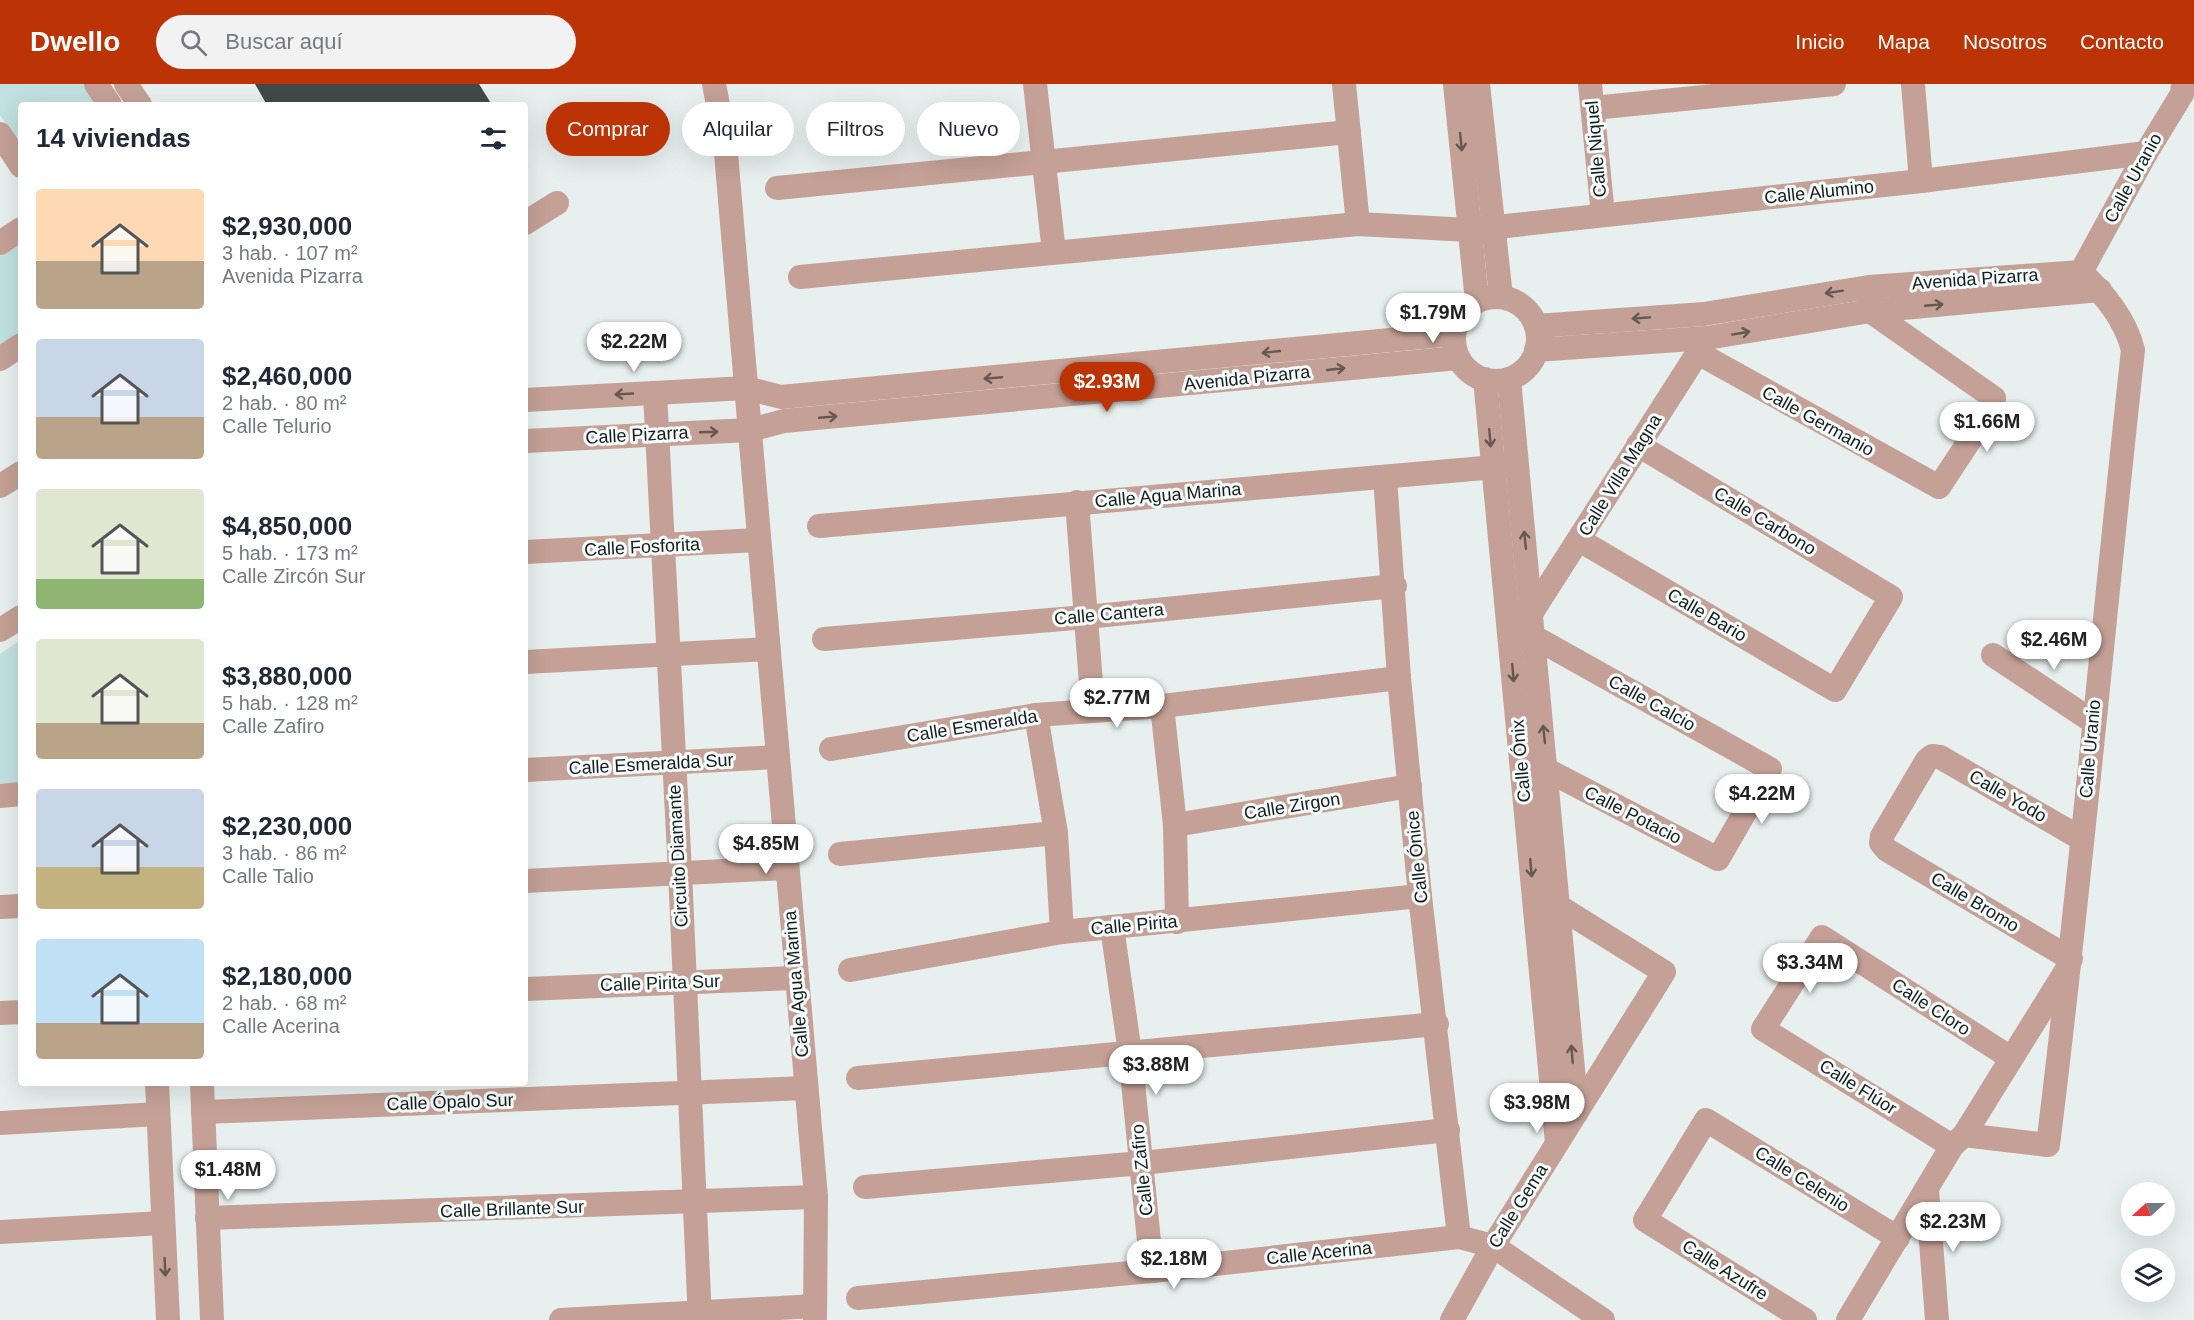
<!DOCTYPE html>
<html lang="es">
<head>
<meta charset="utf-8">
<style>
  :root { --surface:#fff; --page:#f2f2f3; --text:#1f2937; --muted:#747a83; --accent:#bc3305 }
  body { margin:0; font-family:Helvetica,sans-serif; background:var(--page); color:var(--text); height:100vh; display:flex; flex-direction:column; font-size:22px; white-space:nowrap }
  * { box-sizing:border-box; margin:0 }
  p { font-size:20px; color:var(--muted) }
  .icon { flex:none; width:33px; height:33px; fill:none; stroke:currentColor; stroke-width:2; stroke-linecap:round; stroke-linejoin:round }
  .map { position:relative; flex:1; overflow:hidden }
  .side { position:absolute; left:18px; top:18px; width:510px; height:984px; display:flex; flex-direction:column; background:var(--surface); border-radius:6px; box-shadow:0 6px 24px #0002 }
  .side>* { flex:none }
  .guide { position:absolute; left:546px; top:18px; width:570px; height:54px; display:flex; gap:12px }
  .needle { width:39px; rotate:249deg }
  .buttons { position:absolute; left:2121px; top:1098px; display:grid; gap:12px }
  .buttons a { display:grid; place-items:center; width:54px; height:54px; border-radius:50%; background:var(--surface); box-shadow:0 6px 24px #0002; font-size:30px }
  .price { position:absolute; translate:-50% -51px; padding:0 14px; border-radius:21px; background:#fff; color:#222; font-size:20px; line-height:39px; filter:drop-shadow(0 2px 3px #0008) }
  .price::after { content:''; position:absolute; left:50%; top:36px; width:18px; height:14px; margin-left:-9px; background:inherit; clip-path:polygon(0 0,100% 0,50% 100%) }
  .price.current { background:var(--accent); color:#fff }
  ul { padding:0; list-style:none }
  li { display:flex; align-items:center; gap:18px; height:150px; padding:0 18px }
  li span { display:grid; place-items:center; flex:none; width:168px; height:120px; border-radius:6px; color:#555 }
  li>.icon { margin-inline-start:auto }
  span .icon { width:72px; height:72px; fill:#fffc; stroke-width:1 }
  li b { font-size:26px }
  h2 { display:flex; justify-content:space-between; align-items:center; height:72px; padding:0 18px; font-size:26px }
  .chip { padding:0 21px; border-radius:27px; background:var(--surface); box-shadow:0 6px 24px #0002; font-size:21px; line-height:54px }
  .chip.current { background:var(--accent); color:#fff }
  header { display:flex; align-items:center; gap:36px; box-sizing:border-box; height:84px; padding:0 30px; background:var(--accent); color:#fff }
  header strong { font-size:28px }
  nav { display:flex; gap:33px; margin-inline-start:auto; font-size:21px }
  .search { width:420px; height:54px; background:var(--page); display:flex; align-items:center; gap:15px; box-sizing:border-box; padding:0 21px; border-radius:33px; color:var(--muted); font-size:22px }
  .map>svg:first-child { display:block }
</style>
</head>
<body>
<header>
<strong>Dwello</strong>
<div class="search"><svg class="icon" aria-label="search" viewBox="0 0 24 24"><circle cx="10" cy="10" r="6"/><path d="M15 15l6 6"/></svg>Buscar aquí</div>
<nav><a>Inicio</a><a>Mapa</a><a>Nosotros</a><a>Contacto</a></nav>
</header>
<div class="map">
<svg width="2194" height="1236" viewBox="0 0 2194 1236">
  <rect width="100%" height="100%" fill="#e7efef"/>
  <g fill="#c1e0e0">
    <polygon points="0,0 89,0 103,21 21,21 21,62 0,31"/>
    <polygon points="21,149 21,250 0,264 0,164"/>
    <polygon points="21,556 21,700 0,701 0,570"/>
  </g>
  <polygon fill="#424949" points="255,0 479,0 492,21 267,21"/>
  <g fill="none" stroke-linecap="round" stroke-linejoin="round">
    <g stroke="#c4a096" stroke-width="24">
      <polyline points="96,0 110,21"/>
      <polyline points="126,0 140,21"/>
      <polyline points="714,0 725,58 816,1113 815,1236"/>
      <polyline points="1035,0 1054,168"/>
      <polyline points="1344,0 1358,140"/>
      <polyline points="1455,0 1477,217"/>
      <polyline points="1478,0 1501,213"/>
      <polyline points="1590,0 1603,131"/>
      <polyline points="1913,0 1921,97"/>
      <polyline points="1593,24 1834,0"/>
      <polyline points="0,50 21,82"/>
      <polyline points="777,104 1349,48"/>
      <polyline points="525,139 557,119"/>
      <polyline points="0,159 21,145"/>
      <polyline points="800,193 1358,140 1469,146 1921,97 2146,69"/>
      <polyline points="2077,204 2081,188 2146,69 2182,10 2183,0"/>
      <circle cx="1496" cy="255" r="42"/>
      <path d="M1536,242L1704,230L1869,203L2081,188C2104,210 2125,234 2133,266C2104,531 2081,796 2048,1061L1964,1051"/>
      <polyline points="1536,266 1707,254 1870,227 2100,206"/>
      <polyline points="1698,269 1939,403 1993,321 1994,314 1870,227 1870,220"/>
      <polyline points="0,275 21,261"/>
      <polyline points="1485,295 1557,1059"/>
      <polyline points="1509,295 1577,1028"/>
      <polyline points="655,309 680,788 700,1236"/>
      <polyline points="525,316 746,304 781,313 1454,250"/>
      <polyline points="525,357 750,346 784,337 1458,274"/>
      <polyline points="1385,393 1399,594 1420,812 1459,1153"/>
      <polyline points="0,402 21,389"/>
      <polyline points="1077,418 1093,625"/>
      <polyline points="819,442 1507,382"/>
      <polyline points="1579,456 1835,606 1891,513 1638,361"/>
      <polyline points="525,468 758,456"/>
      <polyline points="1528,531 1532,528 1706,256"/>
      <polyline points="0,546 21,533"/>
      <polyline points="1522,554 1534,553 1770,685 1718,775 1547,686"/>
      <polyline points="824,555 1086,533 1395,502"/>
      <polyline points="1993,571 2092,637"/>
      <polyline points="525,578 768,565"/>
      <polyline points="1162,622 1175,741 1177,838"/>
      <polyline points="1036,631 1056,749 1062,848"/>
      <polyline points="831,665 1036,631 1162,622 1399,594"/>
      <polyline points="525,686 777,673"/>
      <polyline points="0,712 21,710"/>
      <polyline points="1175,741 1410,702"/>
      <polyline points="840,770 1056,749"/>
      <polyline points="525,797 786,784"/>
      <polyline points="0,823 21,822"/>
      <polyline points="1112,843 1130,969 1152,1187"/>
      <polyline points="2071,875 1887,766 1881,759 1882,752 1927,676 1932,672 1940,673 2082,755"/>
      <polyline points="850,886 1062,848 1420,812"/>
      <polyline points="525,905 795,894"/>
      <polyline points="0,929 21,928"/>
      <polyline points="858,994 1437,940"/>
      <polyline points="157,999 168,1236"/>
      <polyline points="202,999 212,1236"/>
      <polyline points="203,1028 806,1004"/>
      <polyline points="0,1039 158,1030"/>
      <polyline points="1952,1062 1763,945 1822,853 2011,974"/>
      <polyline points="865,1103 1142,1079 1448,1046"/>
      <polyline points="1927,1106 1937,1236"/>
      <polyline points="207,1134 816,1113"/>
      <polyline points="0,1148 163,1139"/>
      <polyline points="858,1214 1152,1187 1459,1153 1493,1162 1603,1236"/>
      <polyline points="561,1236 815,1222"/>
      <polyline points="1452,1236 1493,1162 1664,888 1558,822 1546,822"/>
      <polyline points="1805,1236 1645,1136 1706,1036 1898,1154"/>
      <polyline points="1848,1236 1952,1062 1964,1051 2067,885"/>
    </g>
  </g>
  <defs><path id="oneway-shaft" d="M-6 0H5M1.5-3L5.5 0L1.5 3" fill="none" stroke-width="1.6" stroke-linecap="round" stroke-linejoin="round" transform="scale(1.5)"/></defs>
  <g stroke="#655752">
    <use href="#oneway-shaft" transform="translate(1461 58) rotate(84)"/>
    <use href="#oneway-shaft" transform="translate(1834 208) rotate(171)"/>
    <use href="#oneway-shaft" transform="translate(1934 221) rotate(-5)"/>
    <use href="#oneway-shaft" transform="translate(1641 234) rotate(176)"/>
    <use href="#oneway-shaft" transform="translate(1741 249) rotate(-10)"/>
    <use href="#oneway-shaft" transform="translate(1271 268) rotate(174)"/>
    <use href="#oneway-shaft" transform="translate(1336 285) rotate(-6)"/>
    <use href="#oneway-shaft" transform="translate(993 294) rotate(175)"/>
    <use href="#oneway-shaft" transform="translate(624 310) rotate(177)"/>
    <use href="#oneway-shaft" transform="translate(828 333) rotate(-5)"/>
    <use href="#oneway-shaft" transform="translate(709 348) rotate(-2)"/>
    <use href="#oneway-shaft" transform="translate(1490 354) rotate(85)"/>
    <use href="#oneway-shaft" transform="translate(1525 456) rotate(-96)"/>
    <use href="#oneway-shaft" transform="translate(1513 589) rotate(85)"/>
    <use href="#oneway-shaft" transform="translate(1544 650) rotate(-96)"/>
    <use href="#oneway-shaft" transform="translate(1531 784) rotate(85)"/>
    <use href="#oneway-shaft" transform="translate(1572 970) rotate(-95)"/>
    <use href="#oneway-shaft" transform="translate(165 1183) rotate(87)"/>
  </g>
  <g text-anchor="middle" stroke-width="6" stroke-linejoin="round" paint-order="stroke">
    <g font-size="18" fill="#181b1b" stroke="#f4fcfc">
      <text transform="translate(1596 65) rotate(-95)" y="6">Calle Niquel</text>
      <text transform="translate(2133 94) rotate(-61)" y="6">Calle Uranio</text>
      <text transform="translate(1819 108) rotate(-6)" y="6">Calle Alumino</text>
      <text transform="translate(1975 195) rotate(-4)" y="6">Avenida Pizarra</text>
      <text transform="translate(1247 294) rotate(-6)" y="6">Avenida Pizarra</text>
      <text transform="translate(1818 337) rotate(29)" y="6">Calle Germanio</text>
      <text transform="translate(637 351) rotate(-3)" y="6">Calle Pizarra</text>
      <text transform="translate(1620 391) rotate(-58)" y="6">Calle Villa Magna</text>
      <text transform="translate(1168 411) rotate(-5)" y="6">Calle Agua Marina</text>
      <text transform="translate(1765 437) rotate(31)" y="6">Calle Carbono</text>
      <text transform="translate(642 463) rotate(-3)" y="6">Calle Fosforita</text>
      <text transform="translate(1109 530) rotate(-5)" y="6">Calle Cantera</text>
      <text transform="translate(1707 531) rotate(30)" y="6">Calle Bario</text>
      <text transform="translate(1652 619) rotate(29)" y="6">Calle Calcio</text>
      <text transform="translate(972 642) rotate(-9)" y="6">Calle Esmeralda</text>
      <text transform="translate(2090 665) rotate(-85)" y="6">Calle Uranio</text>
      <text transform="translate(1521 677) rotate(-95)" y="6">Calle Ónix</text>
      <text transform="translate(651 680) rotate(-3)" y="6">Calle Esmeralda Sur</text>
      <text transform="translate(2008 712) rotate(30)" y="6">Calle Yodo</text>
      <text transform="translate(1292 722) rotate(-9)" y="6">Calle Zirgon</text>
      <text transform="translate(1633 731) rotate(27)" y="6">Calle Potacio</text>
      <text transform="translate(678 772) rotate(-93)" y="6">Circuito Diamante</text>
      <text transform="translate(1417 773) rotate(-96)" y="6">Calle Ónice</text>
      <text transform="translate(1975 818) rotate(31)" y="6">Calle Bromo</text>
      <text transform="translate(1134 841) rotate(-5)" y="6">Calle Pirita</text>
      <text transform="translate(660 899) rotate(-2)" y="6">Calle Pirita Sur</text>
      <text transform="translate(796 900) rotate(-95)" y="6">Calle Agua Marina</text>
      <text transform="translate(1931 923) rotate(33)" y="6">Calle Cloro</text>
      <text transform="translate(1858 1003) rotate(32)" y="6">Calle Flúor</text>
      <text transform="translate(450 1018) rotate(-2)" y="6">Calle Ópalo Sur</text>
      <text transform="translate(1142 1086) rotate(-96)" y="6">Calle Zafiro</text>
      <text transform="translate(1802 1095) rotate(32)" y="6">Calle Celenio</text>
      <text transform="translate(1518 1122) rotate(-58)" y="6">Calle Gema</text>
      <text transform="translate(512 1125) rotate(-2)" y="6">Calle Brillante Sur</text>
      <text transform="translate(1319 1169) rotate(-6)" y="6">Calle Acerina</text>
      <text transform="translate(1725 1186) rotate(32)" y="6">Calle Azufre</text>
    </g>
  </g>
</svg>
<div class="buttons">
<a><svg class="needle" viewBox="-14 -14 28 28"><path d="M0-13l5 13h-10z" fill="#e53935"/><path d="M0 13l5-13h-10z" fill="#747a83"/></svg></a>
<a><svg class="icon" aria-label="layers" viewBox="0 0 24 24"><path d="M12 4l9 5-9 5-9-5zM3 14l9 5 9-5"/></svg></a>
</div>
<b class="price" style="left:1433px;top:260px">$1.79M</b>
<b class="price" style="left:634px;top:289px">$2.22M</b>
<b class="price current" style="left:1107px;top:329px">$2.93M</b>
<b class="price" style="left:1987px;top:369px">$1.66M</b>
<b class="price" style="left:2054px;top:587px">$2.46M</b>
<b class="price" style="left:1117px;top:645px">$2.77M</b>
<b class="price" style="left:1762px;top:741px">$4.22M</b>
<b class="price" style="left:766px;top:791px">$4.85M</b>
<b class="price" style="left:1810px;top:910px">$3.34M</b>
<b class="price" style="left:1156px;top:1012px">$3.88M</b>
<b class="price" style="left:1537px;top:1050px">$3.98M</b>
<b class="price" style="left:228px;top:1117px">$1.48M</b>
<b class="price" style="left:1953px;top:1169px">$2.23M</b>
<b class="price" style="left:1174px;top:1206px">$2.18M</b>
<div class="guide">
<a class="chip current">Comprar</a>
<a class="chip">Alquilar</a>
<a class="chip">Filtros</a>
<a class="chip">Nuevo</a>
</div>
<section class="side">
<h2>14 viviendas<svg class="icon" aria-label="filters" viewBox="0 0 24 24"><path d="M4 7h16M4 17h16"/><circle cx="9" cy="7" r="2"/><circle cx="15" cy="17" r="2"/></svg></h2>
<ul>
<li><span style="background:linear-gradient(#ffd9b3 60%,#b9a48a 0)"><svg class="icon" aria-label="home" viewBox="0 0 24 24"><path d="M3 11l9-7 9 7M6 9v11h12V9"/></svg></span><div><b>$2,930,000</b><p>3 hab. · 107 m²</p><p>Avenida Pizarra</p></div></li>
<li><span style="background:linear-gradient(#c9d6e8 65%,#b9a48a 0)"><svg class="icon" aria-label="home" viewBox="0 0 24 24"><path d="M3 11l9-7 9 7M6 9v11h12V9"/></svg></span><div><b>$2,460,000</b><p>2 hab. · 80 m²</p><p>Calle Telurio</p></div></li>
<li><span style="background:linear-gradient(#dfe7d0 75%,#8fb573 0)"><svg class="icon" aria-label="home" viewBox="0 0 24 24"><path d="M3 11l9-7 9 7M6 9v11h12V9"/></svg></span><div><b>$4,850,000</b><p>5 hab. · 173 m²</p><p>Calle Zircón Sur</p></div></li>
<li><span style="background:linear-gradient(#dfe7d0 70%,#b9a48a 0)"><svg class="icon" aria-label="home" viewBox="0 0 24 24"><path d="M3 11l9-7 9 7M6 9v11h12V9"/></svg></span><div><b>$3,880,000</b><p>5 hab. · 128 m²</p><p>Calle Zafiro</p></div></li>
<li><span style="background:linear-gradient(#c9d6e8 65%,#c2b280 0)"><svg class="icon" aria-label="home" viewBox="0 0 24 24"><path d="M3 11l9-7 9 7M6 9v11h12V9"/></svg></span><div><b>$2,230,000</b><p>3 hab. · 86 m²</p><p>Calle Talio</p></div></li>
<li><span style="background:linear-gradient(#bfe0f5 70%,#b9a48a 0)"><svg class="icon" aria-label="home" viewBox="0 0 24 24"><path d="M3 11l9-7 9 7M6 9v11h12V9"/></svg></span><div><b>$2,180,000</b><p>2 hab. · 68 m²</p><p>Calle Acerina</p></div></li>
</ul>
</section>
</div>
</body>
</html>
